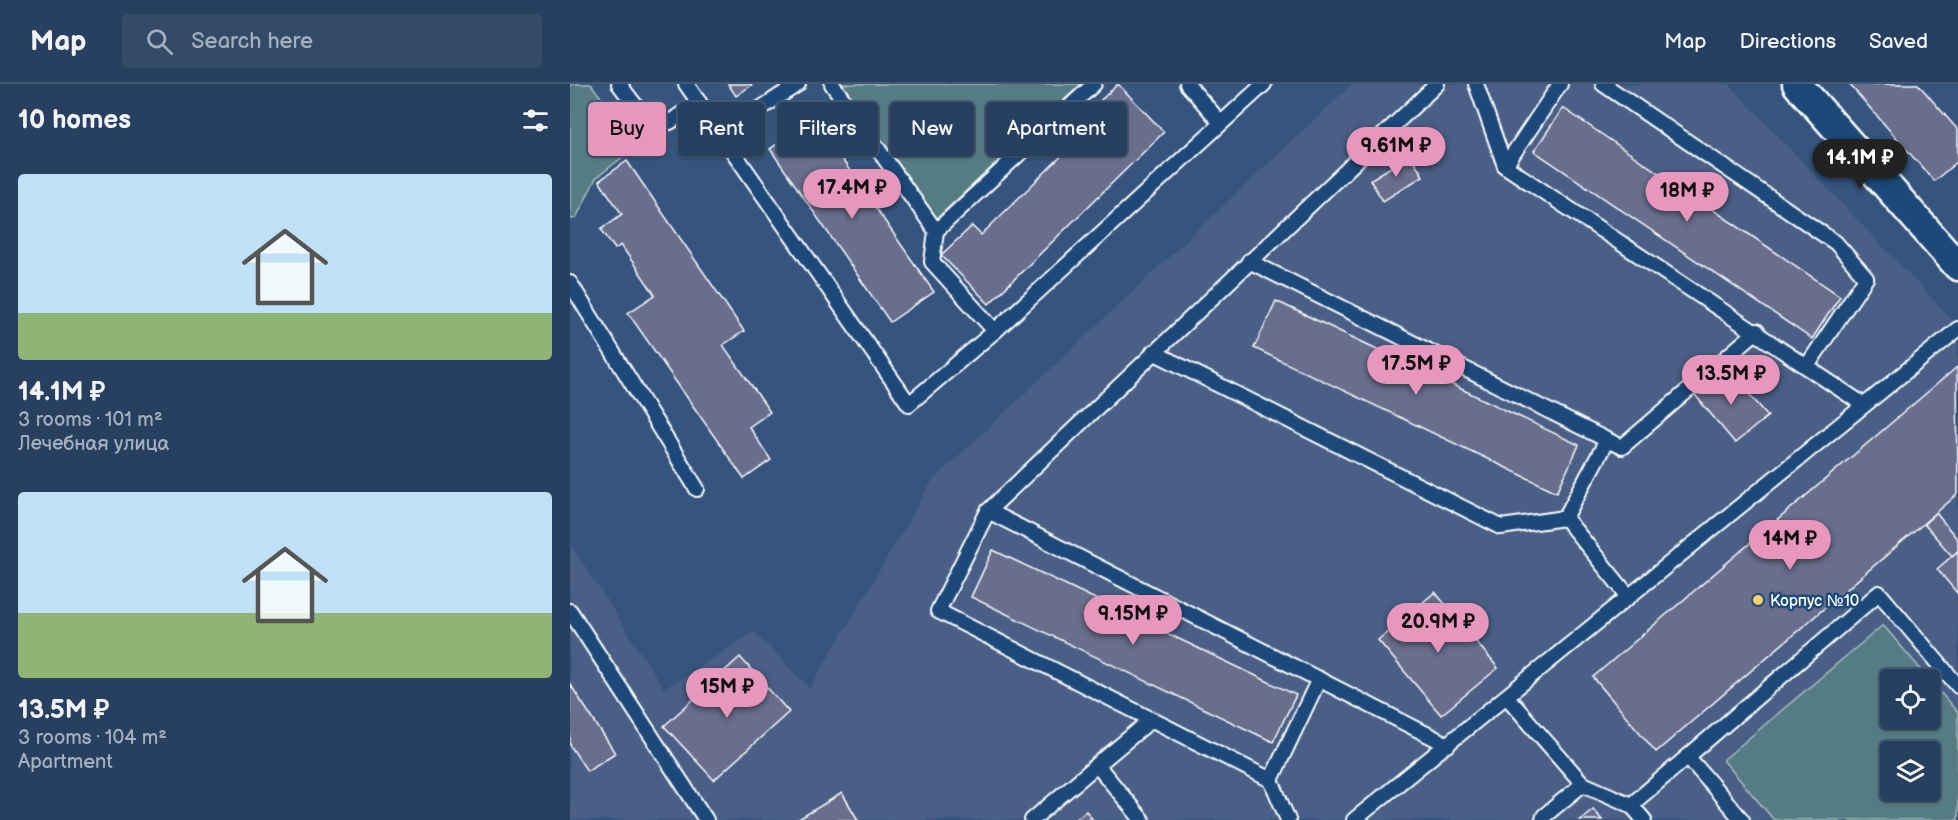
<!DOCTYPE html>
<html lang="en">
<head>
<meta charset="utf-8">
<style>
  :root { --surface:#28405f; --page:#344b68; --text:#f1f3f6; --muted:#a5afbd; --line:#445974; --accent:#e797bd }
  body { margin:0; font-family:"Balsamiq Sans",sans-serif; background:var(--page); color:var(--text); height:100vh; display:flex; flex-direction:column; font-size:22px; white-space:nowrap }
  * { box-sizing:border-box; margin:0 }
  p { font-size:20px; color:var(--muted) }
  .icon { flex:none; width:33px; height:33px; fill:none; stroke:currentColor; stroke-width:2; stroke-linecap:round; stroke-linejoin:round }
  .map { position:relative; flex:1; overflow:hidden }
  .details { display:flex; flex-direction:column; background:var(--surface); width:570px }
  .details>* { flex:none }
  .guide { position:absolute; left:18px; top:18px; width:570px; height:54px; display:flex; gap:12px }
  .controls { position:absolute; left:1310px; top:585px; display:grid; gap:12px }
  .controls a { display:grid; place-items:center; width:60px; height:60px; border-radius:6px; background:var(--surface); box-shadow:0 2px 4px #0004,0 0 0 2px var(--line); font-size:30px }
  .price { position:absolute; translate:-50% -51px; padding:0 14px; border-radius:21px; background:var(--accent); color:#111; font-size:20px; line-height:39px; filter:drop-shadow(0 2px 3px #0008) }
  .price::after { content:''; position:absolute; left:50%; top:36px; width:18px; height:14px; margin-left:-9px; background:inherit; clip-path:polygon(0 0,100% 0,50% 100%) }
  .price.selected { background:#222; color:#fff }
  ul { padding:0; list-style:none }
  li { display:grid; align-content:center; gap:12px; height:318px; padding:0 18px }
  li span { display:grid; place-items:center; height:186px; border-radius:6px; color:#555 }
  li>.icon { margin-inline-start:auto }
  span .icon { width:108px; height:108px; fill:#fffc; stroke-width:1 }
  li b { font-size:26px }
  h2 { display:flex; justify-content:space-between; align-items:center; height:72px; padding:0 18px; font-size:26px }
  .tag { padding:0 21px; border-radius:6px; background:var(--surface); box-shadow:0 2px 4px #0004,0 0 0 2px var(--line); font-size:21px; line-height:54px }
  .tag.selected { background:var(--accent); color:#111 }
  header { display:flex; align-items:center; gap:36px; box-sizing:border-box; height:84px; padding:0 30px; background:var(--surface); border-bottom:2px solid var(--line) }
  header strong { font-size:28px }
  nav { display:flex; gap:33px; margin-inline-start:auto; font-size:21px }
  .search { width:420px; height:54px; background:var(--page); display:flex; align-items:center; gap:15px; box-sizing:border-box; padding:0 21px; border-radius:6px; color:var(--muted); font-size:22px }
  main { display:flex; flex:1; min-height:0 }
  .map>svg:first-child { display:block }
</style>
</head>
<body>
<header>
<strong>Map</strong>
<div class="search"><svg class="icon" aria-label="search" viewBox="0 0 24 24"><circle cx="10" cy="10" r="6"/><path d="M15 15l6 6"/></svg>Search here</div>
<nav><a>Map</a><a>Directions</a><a>Saved</a></nav>
</header>
<main>
<section class="details">
<h2>10 homes<svg class="icon" aria-label="filters" viewBox="0 0 24 24"><path d="M4 7h16M4 17h16"/><circle cx="9" cy="7" r="2"/><circle cx="15" cy="17" r="2"/></svg></h2>
<ul>
<li><span style="background:linear-gradient(#bfe0f5 75%,#8fb573 0)"><svg class="icon" aria-label="home" viewBox="0 0 24 24"><path d="M3 11l9-7 9 7M6 9v11h12V9"/></svg></span><div><b>14.1M ₽</b><p>3 rooms · 101 m²</p><p>Лечебная улица</p></div></li>
<li><span style="background:linear-gradient(#bfe0f5 65%,#8fb573 0)"><svg class="icon" aria-label="home" viewBox="0 0 24 24"><path d="M3 11l9-7 9 7M6 9v11h12V9"/></svg></span><div><b>13.5M ₽</b><p>3 rooms · 104 m²</p><p>Apartment</p></div></li>
</ul>
</section>
<div class="map">
<svg width="1388" height="736" viewBox="0 0 1388 736">
  <rect width="100%" height="100%" fill="#35557f"/>
  <filter id="ink" filterUnits="userSpaceOnUse"><feTurbulence type="fractalNoise" baseFrequency=".0167" numOctaves="2"/><feDisplacementMap in="SourceGraphic" scale="12" xChannelSelector="R" yChannelSelector="G"/><feConvolveMatrix kernelMatrix="1 2 1 2 8 2 1 2 1" color-interpolation-filters="sRGB"/></filter>
  <g filter="url(#ink)">
    <path fill="#485f85" fill-rule="evenodd" d="M782,0H1159L1388,242V736H0V459L94,605L184,548L240,604L362,397ZM1320,596H1359V634H1320ZM1320,668H1359V706H1320Z"/>
    <g fill="#557b82" stroke="#aabdc0" stroke-width="1.5" fill-rule="evenodd">
      <polygon points="0,0 21,0 67,62 26,94 6,134 0,135"/>
      <polygon points="271,0 511,0 366,135"/>
      <path d="M1313,541L1388,629V736H1204L1153,676ZM1320,596H1359V634H1320ZM1320,668H1359V706H1320Z"/>
    </g>
    <g fill="#676e8c" stroke="#fff" stroke-width="1.5">
      <polygon points="158,0 183,0 166,12"/>
      <polygon points="548,0 594,48 419,220 371,171 402,142 411,151 527,37 518,28"/>
      <polygon points="1279,0 1348,0 1388,46 1388,77 1364,97"/>
      <polygon points="993,24 1270,212 1242,255 964,67"/>
      <polygon points="244,35 364,208 320,238 200,65"/>
      <polygon points="840,71 853,92 813,117 800,96"/>
      <polygon points="57,77 174,247 153,261 200,328 179,343 201,376 174,395 58,229 85,211 51,161 45,165 31,145 52,130 29,97"/>
      <polygon points="706,217 1009,361 987,408 684,264"/>
      <polygon points="1387,283 1388,410 1086,668 1023,593"/>
      <polygon points="1157,284 1198,332 1165,359 1125,311"/>
      <polygon points="1366,429 1388,456 1388,467 1382,472 1354,440"/>
      <polygon points="423,466 726,611 703,658 401,513"/>
      <polygon points="1388,467 1388,510 1367,485"/>
      <polygon points="865,508 928,584 871,631 808,556"/>
      <polygon points="170,573 219,628 144,696 94,642"/>
      <polygon points="0,600 45,669 17,687 0,661"/>
      <polygon points="272,709 288,736 227,736"/>
      <polygon points="1023,725 1032,736 1010,736"/>
      <polygon points="516,727 523,736 505,736"/>
    </g>
    <g fill="none" stroke-linecap="round" stroke-linejoin="round">
      <g stroke="#fff" stroke-width="18">
        <g id="lane">
          <polyline points="49,0 81,42 100,38 129,18"/>
          <polyline points="116,0 339,320 425,247 694,0"/>
          <polyline points="262,0 366,147"/>
          <polyline points="617,0 651,39"/>
          <polyline points="906,0 935,82 1294,321"/>
          <polyline points="1033,0 1266,159 1296,194 1237,282"/>
          <polyline points="150,51 228,0"/>
          <polyline points="935,82 990,0"/>
          <polyline points="679,177 1037,356"/>
          <polyline points="0,199 127,405"/>
          <polyline points="425,247 362,178 366,147 524,0"/>
          <polyline points="583,268 931,443 995,434 1059,513"/>
          <polyline points="418,427 867,0"/>
          <polyline points="995,434 1037,356 1052,363 1187,247"/>
          <polyline points="0,527 136,736"/>
          <polyline points="937,613 1013,700 1061,721 1309,509 1388,602"/>
          <polyline points="1118,673 1172,736"/>
          <polyline points="527,681 581,636"/>
          <polyline points="701,696 749,595"/>
          <polyline points="1061,721 1074,736"/>
          <polyline points="462,736 527,681 572,736"/>
          <polyline points="718,736 701,696 368,527 418,427 878,661"/>
          <polyline points="784,736 1388,245"/>
          <polyline points="973,736 974,732 1013,700"/>
        </g>
      </g>
      <g stroke="#fff" stroke-width="33">
        <polyline id="street" points="1227,0 1388,182"/>
      </g>
      <use href="#lane" stroke="#1f4a7a" stroke-width="14"/>
      <use href="#street" stroke="#1f4a7a" stroke-width="28"/>
    </g>
  </g>
  <circle fill="#ffd166" stroke="#1f4a7a" stroke-width="2" cx="1188" cy="516" r="6"/>
  <g text-anchor="middle" stroke-width="5" stroke-linejoin="round" paint-order="stroke">
    <g font-size="16" fill="#fff" stroke="#1f4a7a" text-anchor="start">
      <text x="1200" y="522">Корпус №10</text>
    </g>
  </g>
</svg>
<div class="controls">
<a><svg class="icon" aria-label="locate" viewBox="0 0 24 24"><circle cx="12" cy="12" r="6"/><path d="M12 2v4M12 18v4M2 12h4M18 12h4"/></svg></a>
<a><svg class="icon" aria-label="layers" viewBox="0 0 24 24"><path d="M12 4l9 5-9 5-9-5zM3 14l9 5 9-5"/></svg></a>
</div>
<b class="price" style="left:826px;top:94px">9.61M ₽</b>
<b class="price selected" style="left:1290px;top:106px">14.1M ₽</b>
<b class="price" style="left:282px;top:136px">17.4M ₽</b>
<b class="price" style="left:1117px;top:139px">18M ₽</b>
<b class="price" style="left:846px;top:312px">17.5M ₽</b>
<b class="price" style="left:1161px;top:322px">13.5M ₽</b>
<b class="price" style="left:1220px;top:487px">14M ₽</b>
<b class="price" style="left:563px;top:562px">9.15M ₽</b>
<b class="price" style="left:868px;top:570px">20.9M ₽</b>
<b class="price" style="left:157px;top:635px">15M ₽</b>
<div class="guide">
<a class="tag selected">Buy</a>
<a class="tag">Rent</a>
<a class="tag">Filters</a>
<a class="tag">New</a>
<a class="tag">Apartment</a>
</div>
</div>
</main>
</body>
</html>
